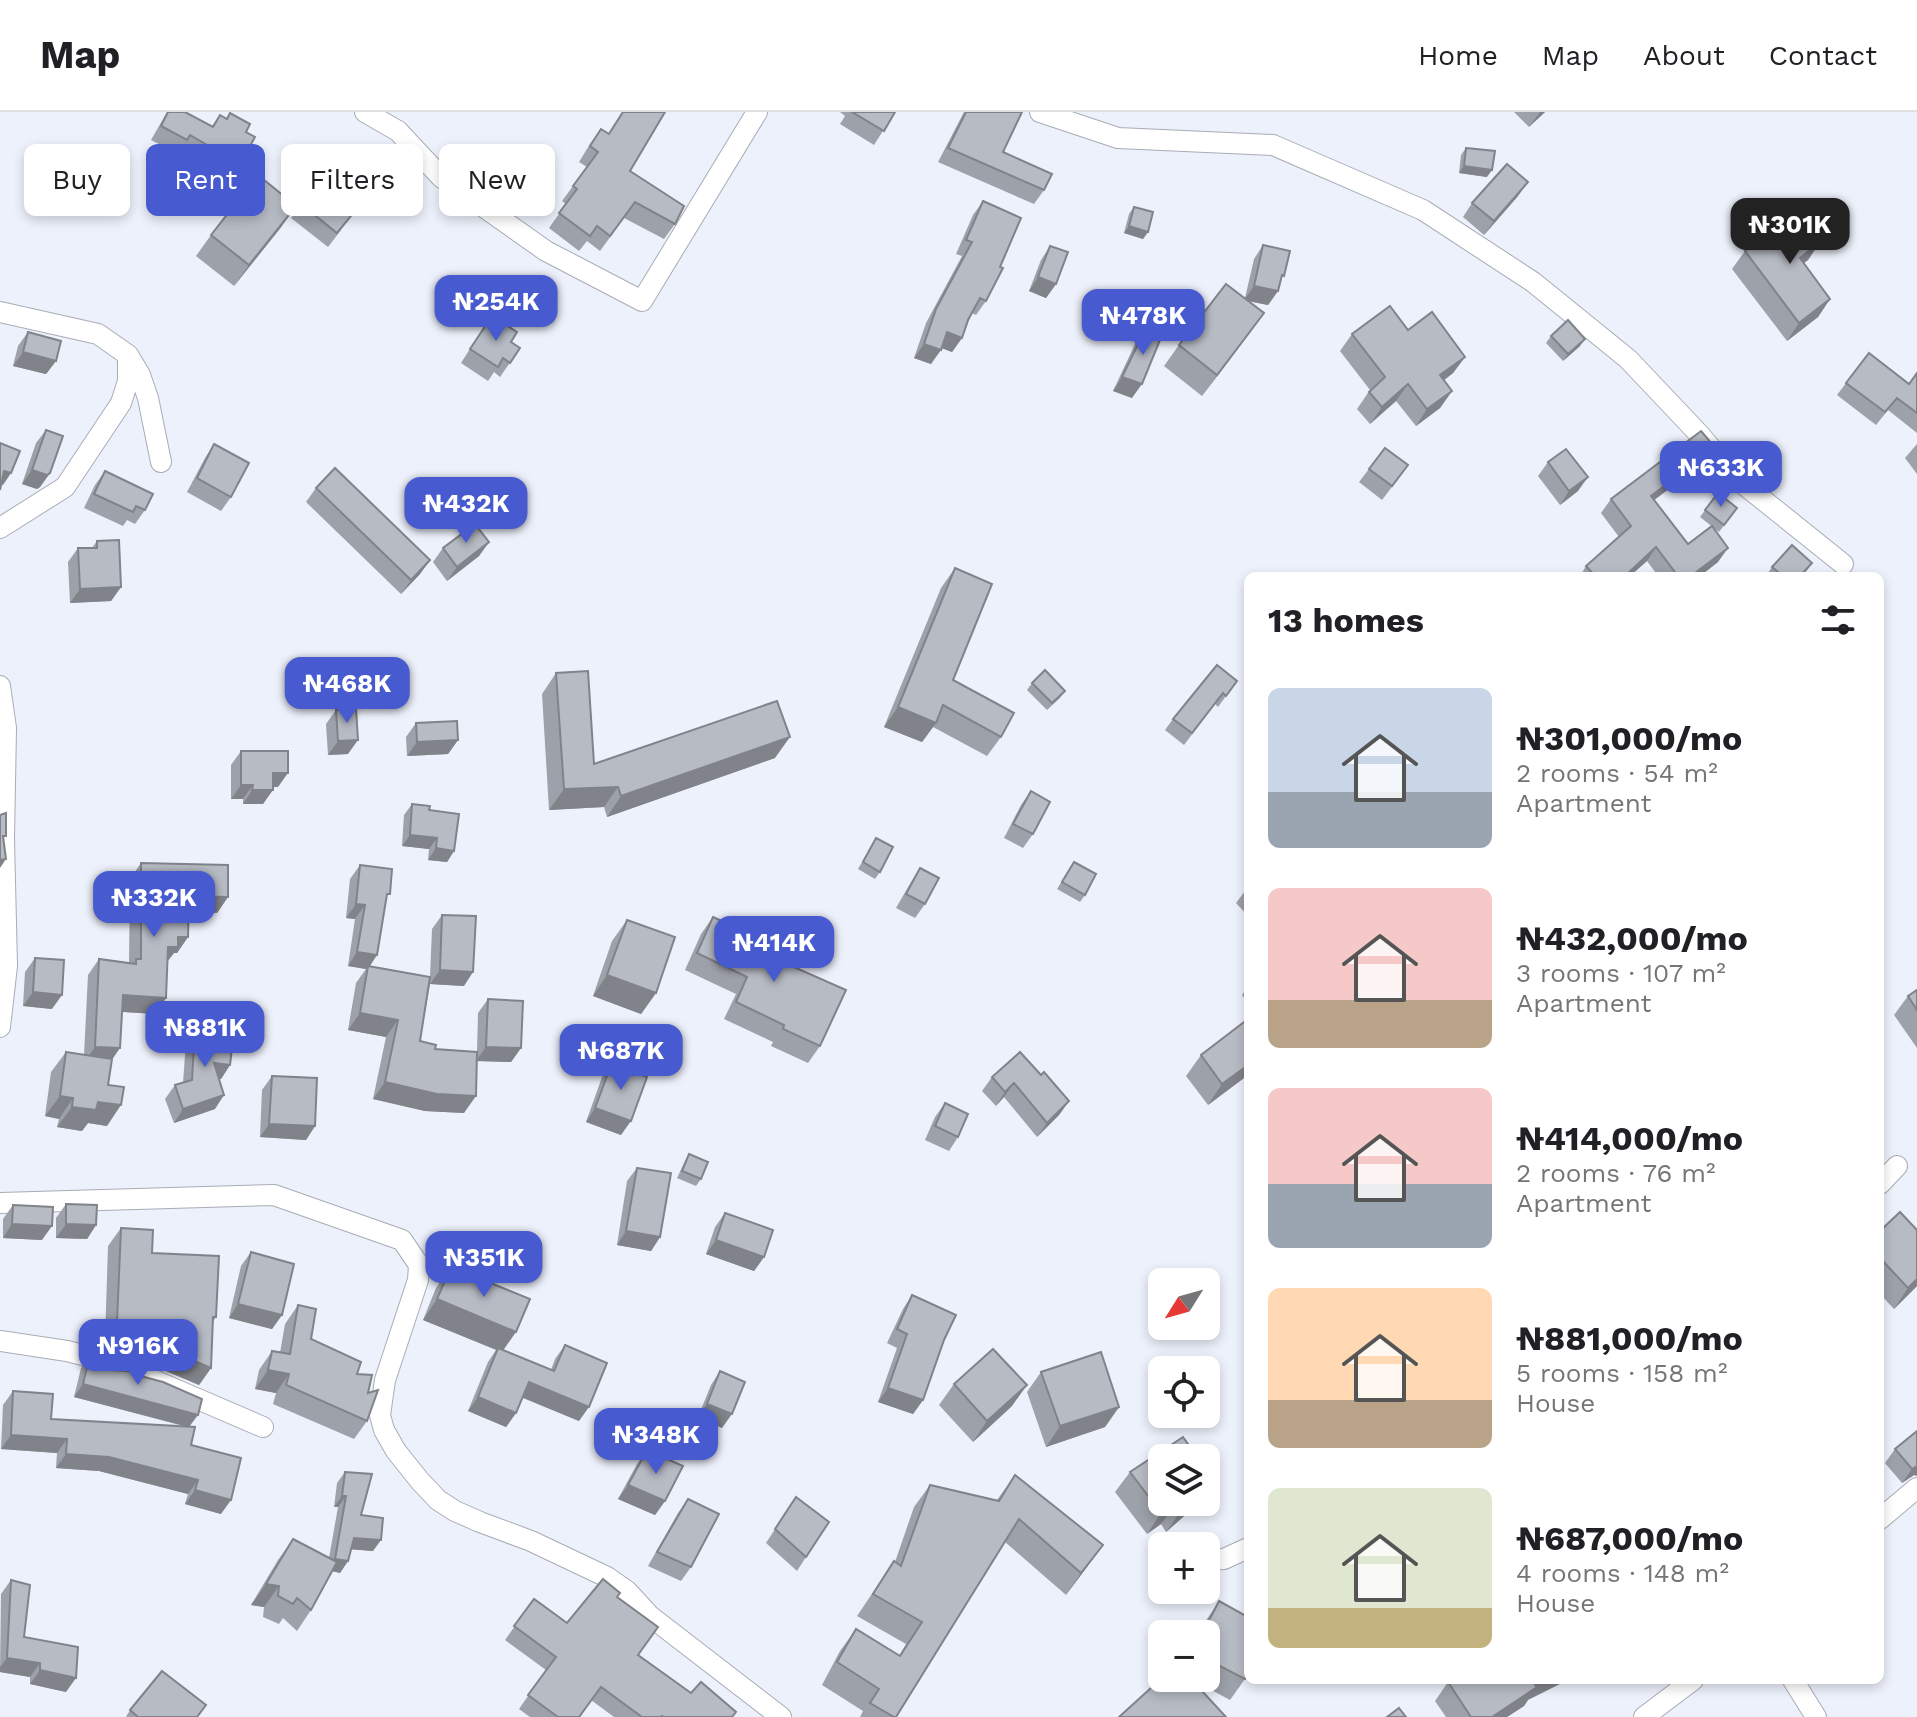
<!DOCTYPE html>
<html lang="en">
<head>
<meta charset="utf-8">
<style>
  :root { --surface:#fff; --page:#f6f6f6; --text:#202124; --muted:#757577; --line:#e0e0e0; --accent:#475acf }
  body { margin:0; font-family:"Work Sans",sans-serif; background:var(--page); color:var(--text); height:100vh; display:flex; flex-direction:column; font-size:30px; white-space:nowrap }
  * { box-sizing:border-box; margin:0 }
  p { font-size:26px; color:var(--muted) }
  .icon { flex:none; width:44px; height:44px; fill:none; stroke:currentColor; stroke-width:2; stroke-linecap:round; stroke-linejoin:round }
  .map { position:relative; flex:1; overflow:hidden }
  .details { position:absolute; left:1244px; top:460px; width:640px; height:1112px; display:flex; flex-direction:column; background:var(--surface); border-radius:12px; box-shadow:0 4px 12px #0003 }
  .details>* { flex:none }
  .banner { position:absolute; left:24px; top:32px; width:760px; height:72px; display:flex; gap:16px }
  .needle { width:52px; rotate:233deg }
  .buttons { position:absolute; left:1148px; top:1156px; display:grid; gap:16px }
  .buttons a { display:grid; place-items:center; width:72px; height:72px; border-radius:12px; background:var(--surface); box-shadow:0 4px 12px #0003; font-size:40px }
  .price { position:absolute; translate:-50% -68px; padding:0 18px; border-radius:16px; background:var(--accent); color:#fff; font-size:26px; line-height:52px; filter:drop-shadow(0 2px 4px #0008) }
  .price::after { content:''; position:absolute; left:50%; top:48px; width:24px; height:18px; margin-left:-12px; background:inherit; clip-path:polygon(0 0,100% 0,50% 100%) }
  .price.current { background:#222; color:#fff }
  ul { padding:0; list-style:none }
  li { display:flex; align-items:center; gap:24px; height:200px; padding:0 24px }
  li span { display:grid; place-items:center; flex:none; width:224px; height:160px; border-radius:12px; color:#555 }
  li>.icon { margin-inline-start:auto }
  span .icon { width:96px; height:96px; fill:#fffc; stroke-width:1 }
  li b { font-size:34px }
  h2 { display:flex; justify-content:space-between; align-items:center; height:96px; padding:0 24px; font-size:34px }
  .tag { padding:0 28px; border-radius:12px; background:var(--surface); box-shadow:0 4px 12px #0003; font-size:28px; line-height:72px }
  .tag.current { background:var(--accent); color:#fff }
  header { display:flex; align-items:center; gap:48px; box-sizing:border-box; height:112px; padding:0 40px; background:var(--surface); border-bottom:2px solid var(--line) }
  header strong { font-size:38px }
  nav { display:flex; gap:44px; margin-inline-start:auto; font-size:28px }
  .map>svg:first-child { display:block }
</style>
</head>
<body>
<header>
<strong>Map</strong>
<nav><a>Home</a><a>Map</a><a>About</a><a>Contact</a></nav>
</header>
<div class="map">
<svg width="1917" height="1605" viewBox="0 0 1917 1605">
  <rect width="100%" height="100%" fill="#edf1fb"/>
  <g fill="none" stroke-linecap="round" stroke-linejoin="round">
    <g stroke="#a8acb5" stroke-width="22">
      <g id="street">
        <polyline points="365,0 398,19 441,65 546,139 642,189 757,0"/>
        <polyline points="1040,0 1118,26 1273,33 1423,98 1533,170 1628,247 1700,323 1737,367 1843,452"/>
        <polyline points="0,200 98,222 128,243 140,263 148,286 161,350"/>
        <polyline points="0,416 65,375 121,291 128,269 128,246"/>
        <polyline points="0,574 6,616 4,727 7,854 0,915"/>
        <polyline points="1880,1072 1897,1054"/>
        <polyline points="0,1091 274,1083 402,1128 419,1153 418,1168 385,1268 380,1303 384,1318 396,1339 420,1369 438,1388 455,1399 480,1410 531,1429 607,1465 627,1479 650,1504 781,1605"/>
        <polyline points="0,1229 67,1239 114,1251 263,1315"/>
        <polyline points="1880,1407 1917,1376"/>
        <polyline points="1209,1448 1224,1447 1248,1436"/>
        <polyline points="1793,1568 1816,1605"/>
        <polyline points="1644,1605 1693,1568"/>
      </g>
    </g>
    <use href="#street" stroke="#fff" stroke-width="20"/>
  </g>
  <g fill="#9da1a9">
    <polygon points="167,0 185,0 212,14 220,3 226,7 230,1 246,20 240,52 230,66 181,38 178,42 151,28"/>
    <polygon points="622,0 665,0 630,59 675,112 664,127 624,106 600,139 587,129 579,139 549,116 566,92 562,89 587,55 579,50 590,32 601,17 608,22"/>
    <polygon points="840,0 895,0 874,33 840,12 845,4"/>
    <polygon points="964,0 1022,0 1003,40 1044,78 1034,92 938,50"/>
    <polygon points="1514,0 1545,0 1529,15"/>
    <polygon points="1466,36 1487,65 1459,61 1461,43"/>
    <polygon points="1518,84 1484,123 1463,105 1472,91"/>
    <polygon points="983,89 986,189 976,203 972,201 962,226 952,240 941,236 931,252 914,246 926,211 962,144 956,142 973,103"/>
    <polygon points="301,92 341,118 328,135 291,106"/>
    <polygon points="1134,95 1148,120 1143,127 1124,121 1129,102"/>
    <polygon points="282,114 234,174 196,144 211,123"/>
    <polygon points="1820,130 1808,148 1803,151 1830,187 1818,205 1787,229 1732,157 1745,139"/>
    <polygon points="1263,133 1280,170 1278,179 1268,193 1247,189 1264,201 1202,284 1164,254 1179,233 1245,186 1254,147"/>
    <polygon points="1050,134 1056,172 1046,186 1029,179 1041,148"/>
    <polygon points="1146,216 1132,286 1113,279 1136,230"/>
    <polygon points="482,218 511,230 520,236 500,265 494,260 488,269 461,251"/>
    <polygon points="1408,218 1465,245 1453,261 1444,268 1452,279 1440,296 1416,314 1396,289 1370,312 1357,297 1370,278 1340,239 1352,222"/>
    <polygon points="28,220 56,249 46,262 13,254 18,234"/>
    <polygon points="1551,224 1580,234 1563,249 1546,231"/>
    <polygon points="1917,261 1917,321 1888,298 1876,313 1837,283 1846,271 1909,272"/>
    <polygon points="46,318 50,361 40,375 37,377 22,372 36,331"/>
    <polygon points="214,332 231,385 221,399 187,380 205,346"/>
    <polygon points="1917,332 1917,362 1905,346"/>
    <polygon points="1548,350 1578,379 1560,393 1538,364"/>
    <polygon points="1703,351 1654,388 1688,432 1718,450 1700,464 1658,464 1647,449 1630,464 1580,464 1586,454 1619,425 1601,401 1611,387"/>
    <polygon points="1369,357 1398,367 1382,388 1359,370"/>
    <polygon points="105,359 145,398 135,412 127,408 123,414 84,396 95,373"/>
    <polygon points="316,376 430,448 420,462 401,482 306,390"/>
    <polygon points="1718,381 1737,396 1719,420 1700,405"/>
    <polygon points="97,429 121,475 111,489 70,491 68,450 78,436 92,436"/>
    <polygon points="489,430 479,444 447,469 433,450 443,436"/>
    <polygon points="1812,451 1803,464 1766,464 1772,455"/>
    <polygon points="955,456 953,568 1001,625 987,644 933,615 922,630 884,615 941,476"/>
    <polygon points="556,561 594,652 775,646 607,705 604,695 549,698 542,582"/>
    <polygon points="1237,569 1218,595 1215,592 1184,633 1165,618 1173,607"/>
    <polygon points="1032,571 1065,579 1060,586 1047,598 1027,578"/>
    <polygon points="336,598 348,642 328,643 326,612"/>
    <polygon points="416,611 458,628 448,642 407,644 406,625"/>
    <polygon points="241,639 278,675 273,675 263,692 243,692 243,687 231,687 231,653"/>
    <polygon points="1031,679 1033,722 1023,736 1004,726 1021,693"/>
    <polygon points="412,692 429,698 454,739 447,750 428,748 429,737 402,734 404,703"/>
    <polygon points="876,726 880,760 875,767 858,757"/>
    <polygon points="1074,750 1085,783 1080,790 1057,777"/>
    <polygon points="141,751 228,785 217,801 188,800 188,825 177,841 174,841 167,850 166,886 155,902 122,900 112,947 108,973 107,1014 88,1011 82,1019 57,1015 59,1007 45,1004 51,960 66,940 84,943 88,863 99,847 129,851 130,767"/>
    <polygon points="360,753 387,786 370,854 430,865 432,817 442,803 464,874 430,872 420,929 435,937 477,940 478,901 488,887 521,936 511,950 477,949 464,1001 425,999 373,987 386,925 348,918 356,871 366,857 348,854 355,807 346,806 350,767"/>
    <polygon points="920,756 925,792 915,806 896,796 911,770"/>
    <polygon points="1248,775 1248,804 1236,791"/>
    <polygon points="713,805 753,837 820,934 808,951 771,934 773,930 724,907 736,882 685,858 701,822"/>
    <polygon points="627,808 656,881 641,902 593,884 612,829"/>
    <polygon points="35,846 52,897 23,894 25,860"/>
    <polygon points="1248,875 1248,891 1242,883"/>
    <polygon points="1917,878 1917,936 1894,903 1908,884"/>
    <polygon points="196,901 205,925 230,953 221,967 219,966 215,997 174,1011 165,987 175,973 183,971 187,915"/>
    <polygon points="1201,943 1248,963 1208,993 1186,964"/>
    <polygon points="612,951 621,1023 586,1010 602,965"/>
    <polygon points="1041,963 1069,989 1059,1003 1037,1025 1004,985 996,994 982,979 992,965"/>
    <polygon points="272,964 315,1014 306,1028 260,1025 262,978"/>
    <polygon points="945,991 958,1025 949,1039 925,1028 935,1005"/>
    <polygon points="689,1042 701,1067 696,1074 677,1066 685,1049"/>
    <polygon points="637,1056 660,1125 651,1139 617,1133 627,1069"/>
    <polygon points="66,1092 96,1113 87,1127 56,1126 56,1106"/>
    <polygon points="13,1093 42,1128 3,1126 3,1107"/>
    <polygon points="725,1101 764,1145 754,1159 706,1142 715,1115"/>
    <polygon points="121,1116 152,1141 216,1205 213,1210 211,1256 199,1273 166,1259 167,1230 105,1227 108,1134"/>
    <polygon points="1880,1119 1917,1174 1894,1197 1880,1182"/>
    <polygon points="251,1140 282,1203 272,1217 229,1206 241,1154"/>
    <polygon points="451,1155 503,1238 551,1258 555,1247 565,1233 579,1309 523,1286 516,1301 506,1315 468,1299 488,1250 496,1238 423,1208 436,1176"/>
    <polygon points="912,1183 944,1228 923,1288 913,1302 878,1290 897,1236 887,1231 903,1197"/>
    <polygon points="298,1193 311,1227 357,1262 368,1281 367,1309 354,1327 273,1292 276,1281 255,1277 259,1258 272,1239 280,1241 285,1212"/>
    <polygon points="90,1243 112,1258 137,1263 190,1315 191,1333 221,1402 185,1392 188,1382 99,1359 56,1356 57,1341 1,1337 3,1293 13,1279 51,1307 187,1315 74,1285 81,1256"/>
    <polygon points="720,1259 722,1316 698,1305 711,1273"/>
    <polygon points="1041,1260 1119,1295 1105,1315 1046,1335 1027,1280"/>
    <polygon points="954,1272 1012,1294 973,1330 939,1293"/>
    <polygon points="622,1304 627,1340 622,1347 603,1337"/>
    <polygon points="1917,1319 1914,1363 1902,1371 1885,1351 1895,1337"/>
    <polygon points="647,1338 665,1389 655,1403 618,1387 637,1352"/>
    <polygon points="345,1360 373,1439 351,1437 348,1449 340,1461 333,1459 311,1498 297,1519 283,1506 279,1512 263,1505 264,1495 251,1493 278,1448 293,1427 329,1446 338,1395 334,1395 337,1371"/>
    <polygon points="1130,1360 1162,1390 1197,1390 1191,1398 1166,1420 1161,1412 1147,1422 1115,1380"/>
    <polygon points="1015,1363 1103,1433 1066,1483 1005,1430 896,1605 860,1605 863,1599 822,1573 840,1539 856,1517 899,1544 906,1532 857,1504 894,1449 895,1450 914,1395 930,1373 997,1388"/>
    <polygon points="796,1385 806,1445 797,1459 766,1431"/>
    <polygon points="688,1387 691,1455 681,1469 648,1454 678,1401"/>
    <polygon points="11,1468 24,1525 66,1580 30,1572 30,1565 0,1560 1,1482"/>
    <polygon points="617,1485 639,1543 691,1581 733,1605 614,1605 591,1588 580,1605 530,1605 519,1597 546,1558 505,1528 534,1487 567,1511"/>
    <polygon points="1219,1489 1245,1567 1230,1588 1191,1567 1162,1566 1206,1566 1206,1522 1198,1522 1205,1510"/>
    <polygon points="1448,1570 1528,1588 1524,1594 1507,1605 1446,1605 1435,1589"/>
    <polygon points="130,1598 198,1605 126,1605"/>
  </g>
  <g fill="#808389">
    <polygon points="1540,0 1545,0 1529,15"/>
    <polygon points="1464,54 1492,58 1487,65 1459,61"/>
    <polygon points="1528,70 1518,84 1484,123 1494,109"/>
    <polygon points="296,94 282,114 234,174 249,153"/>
    <polygon points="1129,114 1148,120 1143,127 1124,121"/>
    <polygon points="1820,130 1808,148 1787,165 1800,146"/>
    <polygon points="1038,165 1056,172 1046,186 1029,179"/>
    <polygon points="1254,174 1278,179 1268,193 1244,188"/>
    <polygon points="1830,187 1818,205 1787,229 1799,211"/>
    <polygon points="1264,201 1249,222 1202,284 1217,263"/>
    <polygon points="947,220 962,226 952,240 937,234"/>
    <polygon points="1585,227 1580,234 1563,249 1568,242"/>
    <polygon points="924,232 941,238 931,252 914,246"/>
    <polygon points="23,240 56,249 46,262 13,254"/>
    <polygon points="1465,245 1453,261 1429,280 1440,263"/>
    <polygon points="1122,265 1142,272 1132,286 1113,279"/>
    <polygon points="1408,272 1396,289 1370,312 1382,295"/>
    <polygon points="1452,279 1440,296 1416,314 1427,297"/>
    <polygon points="1713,337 1703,351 1641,398 1651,384"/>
    <polygon points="32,358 50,361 40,375 37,377 22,372"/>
    <polygon points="4,359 11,361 3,373 0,372"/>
    <polygon points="1588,365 1578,379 1560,393 1569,379"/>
    <polygon points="489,430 479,444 447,469 457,455"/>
    <polygon points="1656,435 1647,449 1630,464 1625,464"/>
    <polygon points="1728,436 1718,450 1700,464 1691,464"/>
    <polygon points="430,448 420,462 401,482 411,468"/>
    <polygon points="121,475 111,489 70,491 80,477"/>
    <polygon points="898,595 936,611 922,630 884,615"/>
    <polygon points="790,625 775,646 607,705 621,684"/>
    <polygon points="358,628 348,642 328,643 338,629"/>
    <polygon points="458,628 448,642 407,644 417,630"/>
    <polygon points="273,661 288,661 278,675 263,675"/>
    <polygon points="241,673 253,673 243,687 231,687"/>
    <polygon points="618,675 604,695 549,698 564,677"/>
    <polygon points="252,678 273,678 263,692 243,692"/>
    <polygon points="410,723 437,726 429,737 402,734"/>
    <polygon points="436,736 454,739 447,750 428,748"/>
    <polygon points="6,747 0,756 0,748"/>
    <polygon points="189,784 228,785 217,801 178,800"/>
    <polygon points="356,792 365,793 355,807 346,806"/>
    <polygon points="178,825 188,825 177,841 174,841 166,851 168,835"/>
    <polygon points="357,840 377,843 368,857 368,854 366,857 348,854"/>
    <polygon points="440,858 473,860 464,874 430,872"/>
    <polygon points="607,863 656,881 641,902 593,884"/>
    <polygon points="33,880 62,883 52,897 23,894"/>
    <polygon points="123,883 166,886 155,902 111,899"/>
    <polygon points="360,901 398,908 386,925 348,918"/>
    <polygon points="95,935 120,936 109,952 84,951"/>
    <polygon points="486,935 521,936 511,950 476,949"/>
    <polygon points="214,951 230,953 221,967 204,965"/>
    <polygon points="1248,953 1248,963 1208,993 1222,972"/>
    <polygon points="385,970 476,984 464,1001 425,999 373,987"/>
    <polygon points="1014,971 1004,985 996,994 1005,980"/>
    <polygon points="224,983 215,997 174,1011 183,997"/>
    <polygon points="60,984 73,986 59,1007 45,1004"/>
    <polygon points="1069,989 1059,1003 1037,1025 1047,1011"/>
    <polygon points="98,990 121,993 107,1014 88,1011 82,1019 57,1015 72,995"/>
    <polygon points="595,996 631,1009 621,1023 586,1010"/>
    <polygon points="269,1012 315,1014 306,1028 260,1025"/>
    <polygon points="12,1112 52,1114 42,1128 3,1126"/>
    <polygon points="66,1112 96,1113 87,1127 56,1126"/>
    <polygon points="626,1119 660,1125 651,1139 617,1133"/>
    <polygon points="716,1128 764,1145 754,1159 706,1142"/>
    <polygon points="1917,1167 1917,1174 1894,1197 1908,1176"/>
    <polygon points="437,1187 516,1220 502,1240 423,1208"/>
    <polygon points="238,1192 282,1203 272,1217 229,1206"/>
    <polygon points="117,1210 179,1212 167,1230 105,1227"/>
    <polygon points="178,1242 211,1256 199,1273 166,1259"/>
    <polygon points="268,1258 289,1262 276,1281 255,1277"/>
    <polygon points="529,1270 589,1295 579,1309 519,1284"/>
    <polygon points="83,1272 198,1303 189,1315 74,1285"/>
    <polygon points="1027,1273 1012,1294 973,1330 987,1309"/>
    <polygon points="888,1276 923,1288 913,1302 878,1290"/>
    <polygon points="478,1285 516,1301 506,1315 468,1299"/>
    <polygon points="707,1292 732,1302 722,1316 698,1305"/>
    <polygon points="1119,1295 1105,1315 1046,1335 1060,1314"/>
    <polygon points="11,1323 67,1327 57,1341 1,1337"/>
    <polygon points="66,1342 109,1345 198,1368 188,1382 99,1359 56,1356"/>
    <polygon points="1917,1354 1917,1364 1914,1363 1902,1371 1912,1357"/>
    <polygon points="628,1373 665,1389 655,1403 618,1387"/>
    <polygon points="195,1378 231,1388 221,1402 185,1392"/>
    <polygon points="342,1384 346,1384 338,1395 334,1395"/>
    <polygon points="1191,1390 1197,1390 1191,1398 1166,1420 1181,1399"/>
    <polygon points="1176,1392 1161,1412 1147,1422 1161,1401"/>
    <polygon points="354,1426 381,1428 373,1439 346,1437"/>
    <polygon points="1103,1433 1087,1455 1066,1483 1081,1461"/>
    <polygon points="335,1447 348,1449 340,1461 327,1458"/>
    <polygon points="266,1472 279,1474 264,1495 251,1493"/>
    <polygon points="7,1546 40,1551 30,1565 0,1560 0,1555"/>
    <polygon points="40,1558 76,1566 66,1580 30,1572"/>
    <polygon points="1544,1568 1568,1568 1528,1588 1524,1594 1507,1605 1492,1605 1535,1573"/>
  </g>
  <g fill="#b7bbc4" stroke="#808389" stroke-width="2">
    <polygon points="168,0 185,0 213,15 220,3 227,7 230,1 250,12 246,20 255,25 240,52 190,23 187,28 161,14"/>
    <polygon points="623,0 665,0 630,59 684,94 675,112 635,90 610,124 597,114 590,124 559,101 577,77 573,74 598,40 590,34 601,17 609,22"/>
    <polygon points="852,0 895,0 884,19"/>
    <polygon points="966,0 1022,0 1003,40 1052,62 1044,78 948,36"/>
    <polygon points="1466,36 1495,39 1492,58 1464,54"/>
    <polygon points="1507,52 1528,70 1494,109 1472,91"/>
    <polygon points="258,63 296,94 249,153 211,123"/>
    <polygon points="315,75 351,104 337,121 301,92"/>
    <polygon points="983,89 1021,106 1000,155 1003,156 986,189 980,186 968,208 962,226 947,220 941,238 924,232 936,197 972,130 966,128"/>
    <polygon points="1134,95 1153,100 1148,120 1129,114"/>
    <polygon points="1795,99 1820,130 1800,146 1830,187 1799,211 1745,139"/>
    <polygon points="1263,133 1290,139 1284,164 1282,163 1278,179 1254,174"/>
    <polygon points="1050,134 1068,140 1056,172 1038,165"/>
    <polygon points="1226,172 1264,201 1217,263 1179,233"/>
    <polygon points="1390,194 1408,218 1432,200 1465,245 1440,263 1452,279 1427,297 1408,272 1382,295 1369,280 1385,265 1352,222"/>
    <polygon points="492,204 517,220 511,230 520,236 510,251 503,246 498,255 470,237"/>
    <polygon points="1568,208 1585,227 1568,242 1551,224"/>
    <polygon points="1146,216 1162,223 1142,272 1122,265"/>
    <polygon points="28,220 61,229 56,249 23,240"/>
    <polygon points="1869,241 1909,272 1917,261 1917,301 1897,286 1885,300 1846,271"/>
    <polygon points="46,318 63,324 50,361 47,363 32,358"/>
    <polygon points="1701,319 1713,333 1713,337 1651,384 1688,432 1712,414 1728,436 1691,464 1678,464 1656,435 1625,464 1595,464 1586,454 1631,414 1611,387"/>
    <polygon points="0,331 20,339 11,361 4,359 0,378"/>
    <polygon points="214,332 249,351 231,385 197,366"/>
    <polygon points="1385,336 1408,353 1392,374 1369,357"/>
    <polygon points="1566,337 1588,365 1569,379 1548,350"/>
    <polygon points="335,356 430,448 411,468 316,376"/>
    <polygon points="105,359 153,382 145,398 136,394 133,400 94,382"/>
    <polygon points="1718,381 1737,396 1724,413 1705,398"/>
    <polygon points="475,412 489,430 457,455 443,436"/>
    <polygon points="119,428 121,475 80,477 78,436 97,436 97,429"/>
    <polygon points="1792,433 1812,451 1800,464 1783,464 1772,455"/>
    <polygon points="955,456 992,472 953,568 1014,601 1001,625 943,593 936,611 898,595"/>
    <polygon points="1217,553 1237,569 1226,584 1223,581 1192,621 1173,607"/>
    <polygon points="1045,558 1065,579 1052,591 1032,571"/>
    <polygon points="588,559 594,652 777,589 790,625 621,684 618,675 564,677 556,561"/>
    <polygon points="356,597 358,628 338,629 336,598"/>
    <polygon points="457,609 458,628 417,630 416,611"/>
    <polygon points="241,639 288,639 288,661 273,661 273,678 252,678 253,673 241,673"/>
    <polygon points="1031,679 1050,690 1033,722 1013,712"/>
    <polygon points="412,692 430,694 429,698 459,702 454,739 436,736 437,726 410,723"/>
    <polygon points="6,701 6,724 3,724 6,747 0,748 0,703"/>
    <polygon points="876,726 893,735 880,760 863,750"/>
    <polygon points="1074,750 1096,762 1085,783 1062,770"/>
    <polygon points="141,751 228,753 228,785 189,784 188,825 178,825 178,835 168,835 166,886 123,883 120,936 95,935 99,847 136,852 136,847 141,847"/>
    <polygon points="360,753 392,757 390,782 387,782 377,843 357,840 365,793 356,792"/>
    <polygon points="920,756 939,766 925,792 906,782"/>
    <polygon points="442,803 476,804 473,860 440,858"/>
    <polygon points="713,805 758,826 753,837 846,878 820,934 783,917 784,913 736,890 747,865 697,841"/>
    <polygon points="627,808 675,825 656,881 607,863"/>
    <polygon points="35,846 64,848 62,883 33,880"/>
    <polygon points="368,854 430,865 420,929 436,933 435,937 477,940 476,984 437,982 385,970 398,908 360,901"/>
    <polygon points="1917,878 1917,898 1908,884"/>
    <polygon points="488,887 523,889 521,936 486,935"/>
    <polygon points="196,901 205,925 233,928 230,953 214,951 224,983 183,997 175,973 192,968"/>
    <polygon points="1248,907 1248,953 1222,972 1201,943"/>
    <polygon points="66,940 112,947 108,973 124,975 121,993 98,990 96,998 72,995 73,986 60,984"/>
    <polygon points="1020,940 1041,963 1044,960 1069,989 1047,1011 1014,971 1005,980 992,965"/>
    <polygon points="612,951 647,965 631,1009 595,996"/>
    <polygon points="272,964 317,966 315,1014 269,1012"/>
    <polygon points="945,991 968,1002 958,1025 935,1014"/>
    <polygon points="689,1042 708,1050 701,1067 682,1059"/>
    <polygon points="637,1056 671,1061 660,1125 626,1119"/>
    <polygon points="66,1092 97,1093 96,1113 66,1112"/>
    <polygon points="13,1093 53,1095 52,1114 12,1112"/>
    <polygon points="1900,1100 1917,1118 1917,1167 1908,1176 1880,1146 1880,1119"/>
    <polygon points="725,1101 773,1118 764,1145 716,1128"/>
    <polygon points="121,1116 153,1118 152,1141 219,1144 216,1205 213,1205 211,1256 178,1242 179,1212 117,1210"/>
    <polygon points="251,1140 294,1152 282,1203 238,1192"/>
    <polygon points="451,1155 530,1187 516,1220 437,1187"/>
    <polygon points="912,1183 956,1203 944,1228 923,1288 888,1276 907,1222 897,1217"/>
    <polygon points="298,1193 316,1197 311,1227 361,1250 357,1262 372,1263 368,1281 378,1278 367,1309 286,1273 289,1262 268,1258 272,1239 290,1242"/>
    <polygon points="565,1233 607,1251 589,1295 529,1270 516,1301 478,1285 498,1236 554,1259"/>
    <polygon points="993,1237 1027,1273 987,1309 954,1272"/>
    <polygon points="1101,1240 1119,1295 1060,1314 1041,1260"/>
    <polygon points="90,1243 113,1249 112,1258 138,1260 137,1263 163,1270 202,1287 198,1303 83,1272"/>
    <polygon points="720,1259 745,1270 732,1302 707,1292"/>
    <polygon points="13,1279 53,1282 51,1307 195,1315 191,1333 241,1346 231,1388 195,1378 198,1368 109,1345 66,1342 67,1327 11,1323"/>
    <polygon points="622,1304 640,1314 627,1340 608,1330"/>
    <polygon points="1917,1319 1917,1354 1912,1357 1895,1337"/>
    <polygon points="1183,1325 1198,1346 1162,1346 1162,1390 1191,1390 1181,1399 1176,1392 1161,1401 1130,1360"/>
    <polygon points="647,1338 683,1354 665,1389 628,1373"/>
    <polygon points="345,1360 372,1362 361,1403 383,1406 381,1428 354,1426 348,1449 335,1447 346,1384 342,1384"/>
    <polygon points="1015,1363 1103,1433 1081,1461 1019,1407 896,1605 894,1605 870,1591 879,1577 837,1550 856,1517 900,1544 922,1510 873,1482 894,1449 901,1454 930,1373 999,1389"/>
    <polygon points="796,1385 829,1410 806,1445 775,1417"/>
    <polygon points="688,1387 719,1402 691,1455 657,1440"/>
    <polygon points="293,1427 337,1450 311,1498 297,1486 293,1492 278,1484 279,1474 266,1472"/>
    <polygon points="603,1467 620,1481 617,1485 658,1515 638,1543 691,1581 701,1570 736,1600 732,1605 664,1605 662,1604 661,1605 642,1605 601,1575 579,1605 558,1605 528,1583 556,1545 514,1514 534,1487 567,1511"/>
    <polygon points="11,1468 30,1473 24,1525 78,1535 76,1566 40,1558 40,1551 7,1546"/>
    <polygon points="1219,1489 1248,1505 1248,1562 1245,1567 1206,1547 1206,1522 1202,1522"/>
    <polygon points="162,1559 206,1593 197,1605 138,1605 130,1598"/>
    <polygon points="1162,1566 1190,1566 1226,1605 1119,1605"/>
    <polygon points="1452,1568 1544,1568 1535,1573 1537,1575 1492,1605 1471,1605 1448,1570"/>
    <polygon points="1399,1596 1406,1605 1387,1605"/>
  </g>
</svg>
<div class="buttons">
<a><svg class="needle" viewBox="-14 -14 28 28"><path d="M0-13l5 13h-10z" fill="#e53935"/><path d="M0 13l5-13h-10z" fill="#757577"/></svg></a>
<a><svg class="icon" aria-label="locate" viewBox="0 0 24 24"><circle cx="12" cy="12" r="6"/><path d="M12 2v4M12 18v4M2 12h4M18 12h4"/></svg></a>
<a><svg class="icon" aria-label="layers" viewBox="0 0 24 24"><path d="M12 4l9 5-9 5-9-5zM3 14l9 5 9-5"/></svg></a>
<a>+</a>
<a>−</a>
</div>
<b class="price current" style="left:1790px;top:154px">₦301K</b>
<b class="price" style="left:496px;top:231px">₦254K</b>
<b class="price" style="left:1143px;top:245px">₦478K</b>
<b class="price" style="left:1721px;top:397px">₦633K</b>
<b class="price" style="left:466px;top:433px">₦432K</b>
<b class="price" style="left:347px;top:613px">₦468K</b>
<b class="price" style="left:154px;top:827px">₦332K</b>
<b class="price" style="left:774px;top:872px">₦414K</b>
<b class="price" style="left:205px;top:957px">₦881K</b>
<b class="price" style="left:621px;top:980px">₦687K</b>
<b class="price" style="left:484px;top:1187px">₦351K</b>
<b class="price" style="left:138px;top:1275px">₦916K</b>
<b class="price" style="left:656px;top:1364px">₦348K</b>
<div class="banner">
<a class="tag">Buy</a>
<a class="tag current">Rent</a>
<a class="tag">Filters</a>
<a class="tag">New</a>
</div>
<section class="details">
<h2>13 homes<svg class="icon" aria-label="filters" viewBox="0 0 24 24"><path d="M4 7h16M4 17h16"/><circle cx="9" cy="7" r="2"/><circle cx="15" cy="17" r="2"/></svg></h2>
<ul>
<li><span style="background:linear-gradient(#c9d6e8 65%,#9aa5b1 0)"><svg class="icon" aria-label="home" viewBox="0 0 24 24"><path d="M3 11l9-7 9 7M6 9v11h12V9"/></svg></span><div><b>₦301,000/mo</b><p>2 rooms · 54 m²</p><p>Apartment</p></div></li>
<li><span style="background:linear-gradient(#f6c9c9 70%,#b9a48a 0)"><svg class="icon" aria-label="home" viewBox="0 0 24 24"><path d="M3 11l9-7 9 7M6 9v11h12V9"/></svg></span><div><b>₦432,000/mo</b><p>3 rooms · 107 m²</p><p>Apartment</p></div></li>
<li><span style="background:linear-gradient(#f6c9c9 60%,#9aa5b1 0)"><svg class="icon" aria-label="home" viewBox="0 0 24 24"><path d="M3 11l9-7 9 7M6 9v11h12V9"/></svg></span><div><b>₦414,000/mo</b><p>2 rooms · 76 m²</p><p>Apartment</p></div></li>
<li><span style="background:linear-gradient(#ffd9b3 70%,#b9a48a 0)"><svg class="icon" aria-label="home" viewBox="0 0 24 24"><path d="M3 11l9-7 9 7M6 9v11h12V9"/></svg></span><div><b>₦881,000/mo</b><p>5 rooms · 158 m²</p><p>House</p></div></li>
<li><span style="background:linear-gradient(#dfe7d0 75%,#c2b280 0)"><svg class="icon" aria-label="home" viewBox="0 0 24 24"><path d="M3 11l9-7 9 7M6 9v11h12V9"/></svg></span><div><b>₦687,000/mo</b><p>4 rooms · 148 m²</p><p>House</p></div></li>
</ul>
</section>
</div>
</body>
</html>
